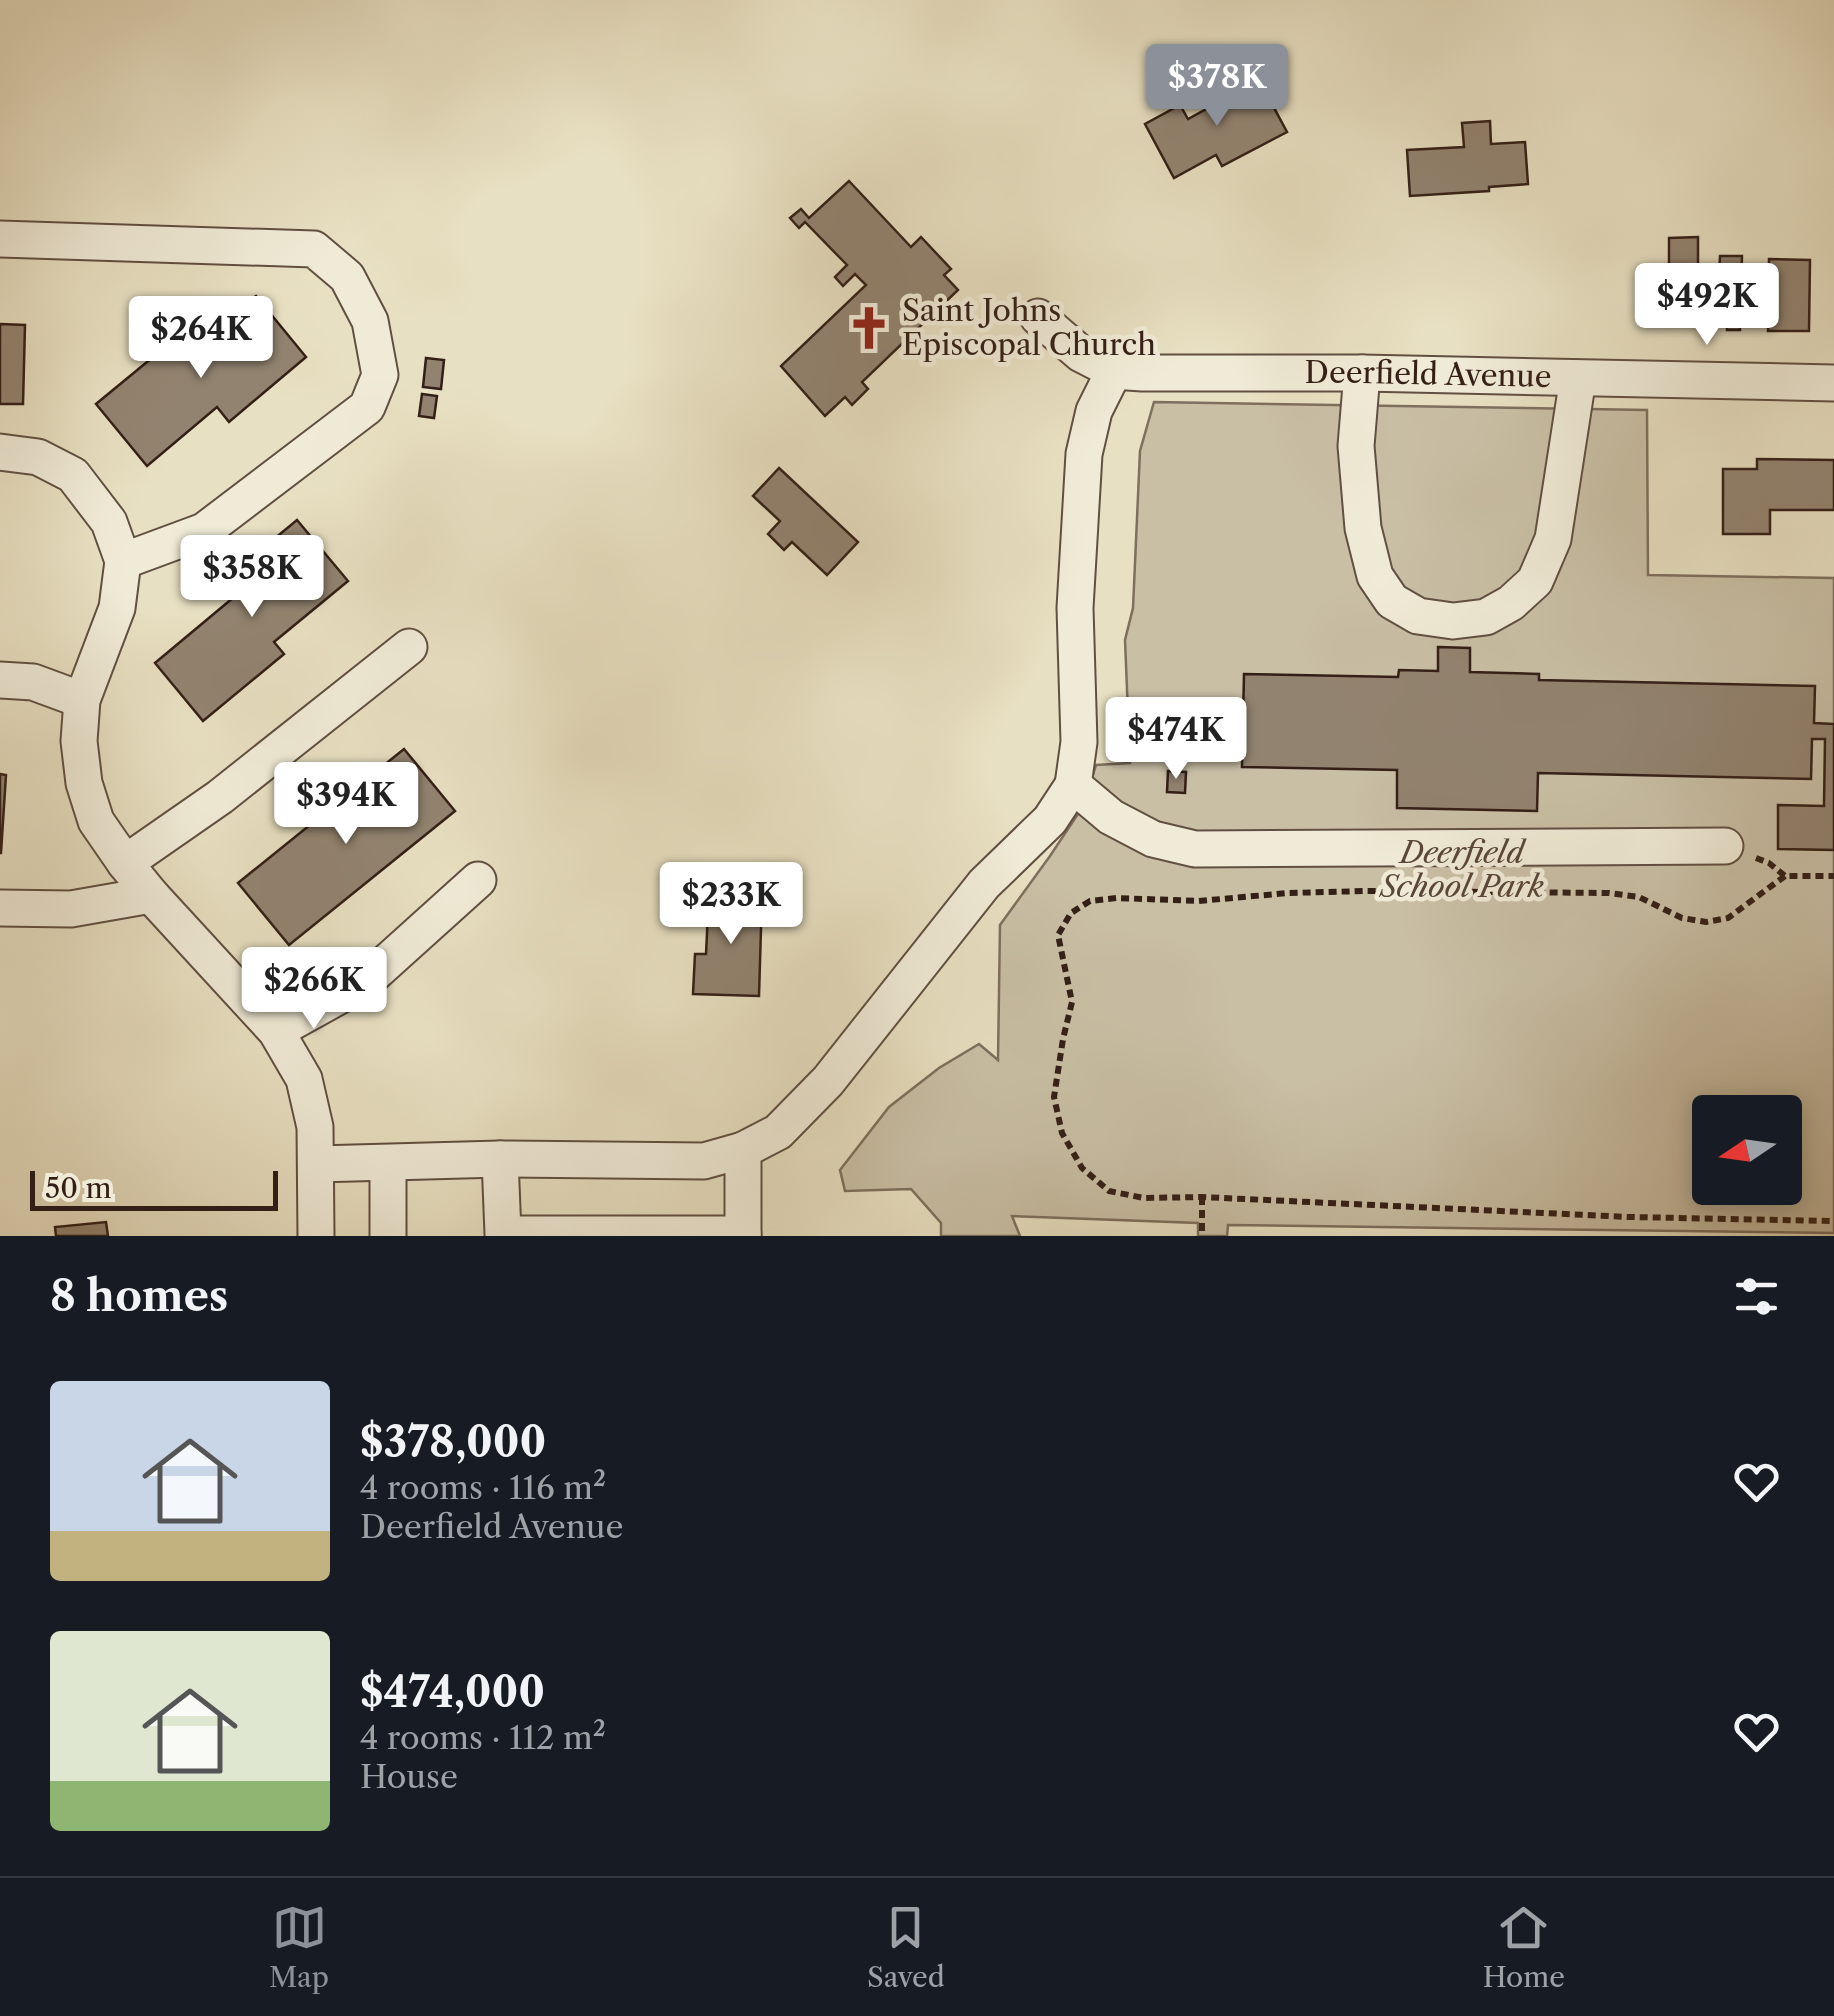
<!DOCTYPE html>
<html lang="en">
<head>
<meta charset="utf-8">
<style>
  :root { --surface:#171b24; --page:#242831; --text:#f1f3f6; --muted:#9ea1a6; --line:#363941; --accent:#8c9099 }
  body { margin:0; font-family:"Libre Caslon Text",serif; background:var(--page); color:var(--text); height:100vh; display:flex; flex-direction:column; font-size:38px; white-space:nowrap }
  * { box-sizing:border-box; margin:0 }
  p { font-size:32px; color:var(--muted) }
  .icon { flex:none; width:55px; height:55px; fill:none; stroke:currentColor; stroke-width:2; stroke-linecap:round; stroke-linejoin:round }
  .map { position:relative; height:1236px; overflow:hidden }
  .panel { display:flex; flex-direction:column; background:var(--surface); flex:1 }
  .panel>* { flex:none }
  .needle { width:65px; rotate:257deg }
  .controls { position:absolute; left:1692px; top:1095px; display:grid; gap:20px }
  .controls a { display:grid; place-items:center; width:110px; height:110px; border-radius:10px; background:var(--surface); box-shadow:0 5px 25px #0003; font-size:50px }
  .scale { position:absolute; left:30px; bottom:25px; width:248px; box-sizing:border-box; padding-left:10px; border:5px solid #341f17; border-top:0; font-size:28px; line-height:35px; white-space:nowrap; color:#341f17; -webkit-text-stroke:8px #f0ebd7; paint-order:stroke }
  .price { position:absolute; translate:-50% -85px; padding:0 22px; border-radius:10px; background:#fff; color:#222; font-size:32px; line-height:65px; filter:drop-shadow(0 2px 5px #0008) }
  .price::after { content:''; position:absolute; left:50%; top:60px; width:30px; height:22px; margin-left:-15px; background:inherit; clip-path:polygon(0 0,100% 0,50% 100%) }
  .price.active { background:var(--accent); color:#fff }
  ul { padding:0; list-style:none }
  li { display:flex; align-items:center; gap:30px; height:250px; padding:0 50px }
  li span { display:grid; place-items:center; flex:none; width:280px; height:200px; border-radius:10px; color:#555 }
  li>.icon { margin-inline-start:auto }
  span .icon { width:120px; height:120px; fill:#fffc; stroke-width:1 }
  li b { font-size:42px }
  h2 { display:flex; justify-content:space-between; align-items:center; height:120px; padding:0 50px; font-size:42px }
  .dock { display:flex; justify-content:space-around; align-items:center; height:140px; border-top:2px solid var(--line); background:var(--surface); font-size:28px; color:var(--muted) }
  .dock a { display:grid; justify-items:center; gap:5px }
  .dock .active { color:var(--accent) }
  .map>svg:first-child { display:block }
</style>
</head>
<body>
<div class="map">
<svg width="1834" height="1236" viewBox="0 0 1834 1236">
  <rect width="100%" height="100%" fill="#e8e0c2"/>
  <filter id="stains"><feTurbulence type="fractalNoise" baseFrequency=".002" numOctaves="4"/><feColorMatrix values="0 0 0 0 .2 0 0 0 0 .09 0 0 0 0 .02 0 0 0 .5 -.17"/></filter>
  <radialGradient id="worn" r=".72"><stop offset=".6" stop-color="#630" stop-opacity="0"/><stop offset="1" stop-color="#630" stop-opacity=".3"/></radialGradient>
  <path fill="#c9bfa5" stroke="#7e6f5e" stroke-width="2.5" fill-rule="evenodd" d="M1154,402L1647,410L1648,575L1834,578V1233L1228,1225L1227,1236H1198V1223L1012,1216L1020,1236H941V1223L911,1189L845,1191L840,1170L889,1107L939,1068L979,1044L998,1060L1000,925L1050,856L1084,805L1096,765L1130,763L1125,640L1133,608L1140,451ZM1710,1112H1785V1188H1710Z"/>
  <g fill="#928370" stroke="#341f17" stroke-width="2.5">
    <polygon points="1257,76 1287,132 1222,166 1216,155 1174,178 1145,124 1180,105 1188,119 1228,97 1226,93"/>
    <polygon points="1490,121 1491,144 1525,142 1528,184 1489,187 1489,191 1410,196 1407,150 1464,147 1462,123"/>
    <polygon points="849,181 911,247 921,237 951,269 944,275 958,290 862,382 868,389 852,405 845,397 825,416 781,366 866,285 855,274 843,286 835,277 847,265 805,222 799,228 790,218 801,209 809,218"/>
    <polygon points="1698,237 1698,268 1669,268 1669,238"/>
    <polygon points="1720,256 1742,256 1740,330 1727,330 1727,324 1690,323 1690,294 1702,294 1702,274 1719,275"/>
    <polygon points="1769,259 1810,260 1809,331 1768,331"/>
    <polygon points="256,296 306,357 229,422 217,407 147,466 96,404 170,343 182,358"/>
    <polygon points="0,324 25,325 23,404 0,404"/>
    <polygon points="426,358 444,360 441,389 423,387"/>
    <polygon points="422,394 437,396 434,418 419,416"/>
    <polygon points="1757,459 1834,460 1834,510 1770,510 1770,534 1723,534 1723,469 1757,469"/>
    <polygon points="779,468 858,542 827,575 792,542 784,550 768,534 780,521 753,496"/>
    <polygon points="297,520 348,581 274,642 284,654 203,721 155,663 234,597 222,582"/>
    <polygon points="1438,647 1470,648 1470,672 1539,674 1539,680 1815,686 1814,723 1834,724 1834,850 1778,849 1778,805 1824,806 1825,739 1812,739 1811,779 1538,773 1537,811 1397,808 1397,770 1242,767 1244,674 1398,677 1399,670 1438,671"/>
    <polygon points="404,749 455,811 289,945 238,883"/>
    <polygon points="1168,771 1186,772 1185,793 1167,792"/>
    <polygon points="0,774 6,775 1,853 0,853"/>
    <polygon points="709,892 762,895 759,996 693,994 695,954 706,954"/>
    <polygon points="106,1222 108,1236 56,1236 55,1227"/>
  </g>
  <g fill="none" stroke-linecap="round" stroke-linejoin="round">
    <g stroke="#614f42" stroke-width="39">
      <g id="minor">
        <polyline points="0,239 314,249 347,277 370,321 380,375 367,407 204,531 123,561"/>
        <path id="s1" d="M1038,317L1081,354L1114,371L1142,373H1362L1834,383"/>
        <polyline points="1114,371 1094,411 1084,454 1075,608 1079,742 1073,785 1111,817 1153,839 1195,849 1725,846"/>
        <polyline points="1362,373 1356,446 1363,528 1375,576 1392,601 1418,616 1453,621 1486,617 1511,603 1535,581 1553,539 1578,378"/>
        <polyline points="0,452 38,457 73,475 109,522 123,561 117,608 82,700 79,741 84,783 96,821 125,863 151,895 276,1031 304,1079 315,1127 316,1236"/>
        <polyline points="0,680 33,682 82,700"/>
        <polyline points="125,863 220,797 409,647"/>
        <polyline points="0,908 71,909 151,895"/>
        <polyline points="276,1031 366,981 478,880"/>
        <polyline points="743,1150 743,1236"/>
        <polyline points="500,1159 503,1234 743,1234"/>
        <polyline points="317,1164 500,1159 704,1161 743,1150 778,1132 828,1081 984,884 1050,820 1073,785"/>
        <polyline points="388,1236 388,1163"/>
      </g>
    </g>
    <g stroke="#341f17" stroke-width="6" stroke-dasharray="8 5" stroke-linecap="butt">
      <polyline points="1756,858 1769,863 1785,876 1834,876"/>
      <polyline points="1785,876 1728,918 1706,922 1682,918 1639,897 1609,893 1366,891 1288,893 1199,901 1117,898 1090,901 1071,913 1058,935 1072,1002 1063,1039 1054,1097 1062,1133 1082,1168 1109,1191 1144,1198 1202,1197 1629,1217 1834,1221"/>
      <polyline points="1202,1197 1202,1236"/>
    </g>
    <use href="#minor" stroke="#f0ebd7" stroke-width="35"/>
  </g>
  <defs>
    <g id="church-bare" transform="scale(3.45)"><path d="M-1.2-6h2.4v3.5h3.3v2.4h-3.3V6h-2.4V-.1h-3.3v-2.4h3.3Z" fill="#8f2418" stroke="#f0ebd7" stroke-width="2.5" paint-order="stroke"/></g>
  </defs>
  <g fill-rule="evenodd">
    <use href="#church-bare" x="869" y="328"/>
  </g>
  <g text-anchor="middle" stroke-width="9" stroke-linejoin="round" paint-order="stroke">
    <g font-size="30" fill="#341f17" stroke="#f0ebd7" text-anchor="start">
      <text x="902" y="321">Saint Johns<tspan x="902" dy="34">Episcopal Church</tspan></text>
    </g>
    <g font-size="30" fill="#341f17" stroke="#f0ebd7">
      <text dy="10" stroke="none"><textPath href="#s1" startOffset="408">Deerfield Avenue</textPath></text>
    </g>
    <g font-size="30" font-style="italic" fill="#59473a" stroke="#f0ebd7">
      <text x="1462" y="863">Deerfield<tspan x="1462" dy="34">School Park</tspan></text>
    </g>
  </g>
  <rect width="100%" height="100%" filter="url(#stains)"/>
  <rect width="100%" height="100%" fill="url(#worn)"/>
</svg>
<div class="controls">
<a><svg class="needle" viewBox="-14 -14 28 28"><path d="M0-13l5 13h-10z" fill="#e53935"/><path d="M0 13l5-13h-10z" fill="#9ea1a6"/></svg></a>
</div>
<div class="scale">50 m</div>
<b class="price active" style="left:1217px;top:129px">$378K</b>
<b class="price" style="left:1707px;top:348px">$492K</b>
<b class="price" style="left:201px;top:381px">$264K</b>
<b class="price" style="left:252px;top:620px">$358K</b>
<b class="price" style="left:1176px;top:782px">$474K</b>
<b class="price" style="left:346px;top:847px">$394K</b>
<b class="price" style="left:731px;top:947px">$233K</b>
<b class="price" style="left:314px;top:1032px">$266K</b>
</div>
<section class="panel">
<h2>8 homes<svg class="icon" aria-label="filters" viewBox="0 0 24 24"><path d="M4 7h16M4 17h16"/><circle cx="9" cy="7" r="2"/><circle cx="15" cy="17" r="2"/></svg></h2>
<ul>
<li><span style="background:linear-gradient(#c9d6e8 75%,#c2b280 0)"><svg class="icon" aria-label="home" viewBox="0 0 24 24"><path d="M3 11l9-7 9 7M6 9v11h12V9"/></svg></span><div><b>$378,000</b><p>4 rooms · 116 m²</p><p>Deerfield Avenue</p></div><svg class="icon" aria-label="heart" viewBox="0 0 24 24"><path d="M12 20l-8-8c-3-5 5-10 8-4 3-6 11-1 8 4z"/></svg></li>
<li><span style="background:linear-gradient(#dfe7d0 75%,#8fb573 0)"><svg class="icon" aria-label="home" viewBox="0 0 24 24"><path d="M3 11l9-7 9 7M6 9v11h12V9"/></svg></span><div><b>$474,000</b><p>4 rooms · 112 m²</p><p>House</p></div><svg class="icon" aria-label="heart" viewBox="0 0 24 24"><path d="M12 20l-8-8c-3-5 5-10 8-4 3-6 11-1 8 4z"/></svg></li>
</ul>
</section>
<nav class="dock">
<a class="active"><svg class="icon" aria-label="map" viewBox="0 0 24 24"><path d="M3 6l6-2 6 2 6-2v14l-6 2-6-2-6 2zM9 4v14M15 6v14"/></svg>Map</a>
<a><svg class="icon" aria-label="saved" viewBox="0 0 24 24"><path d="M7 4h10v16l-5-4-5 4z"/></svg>Saved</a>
<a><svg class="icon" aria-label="home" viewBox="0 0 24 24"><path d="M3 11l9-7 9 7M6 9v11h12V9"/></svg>Home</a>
</nav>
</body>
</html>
